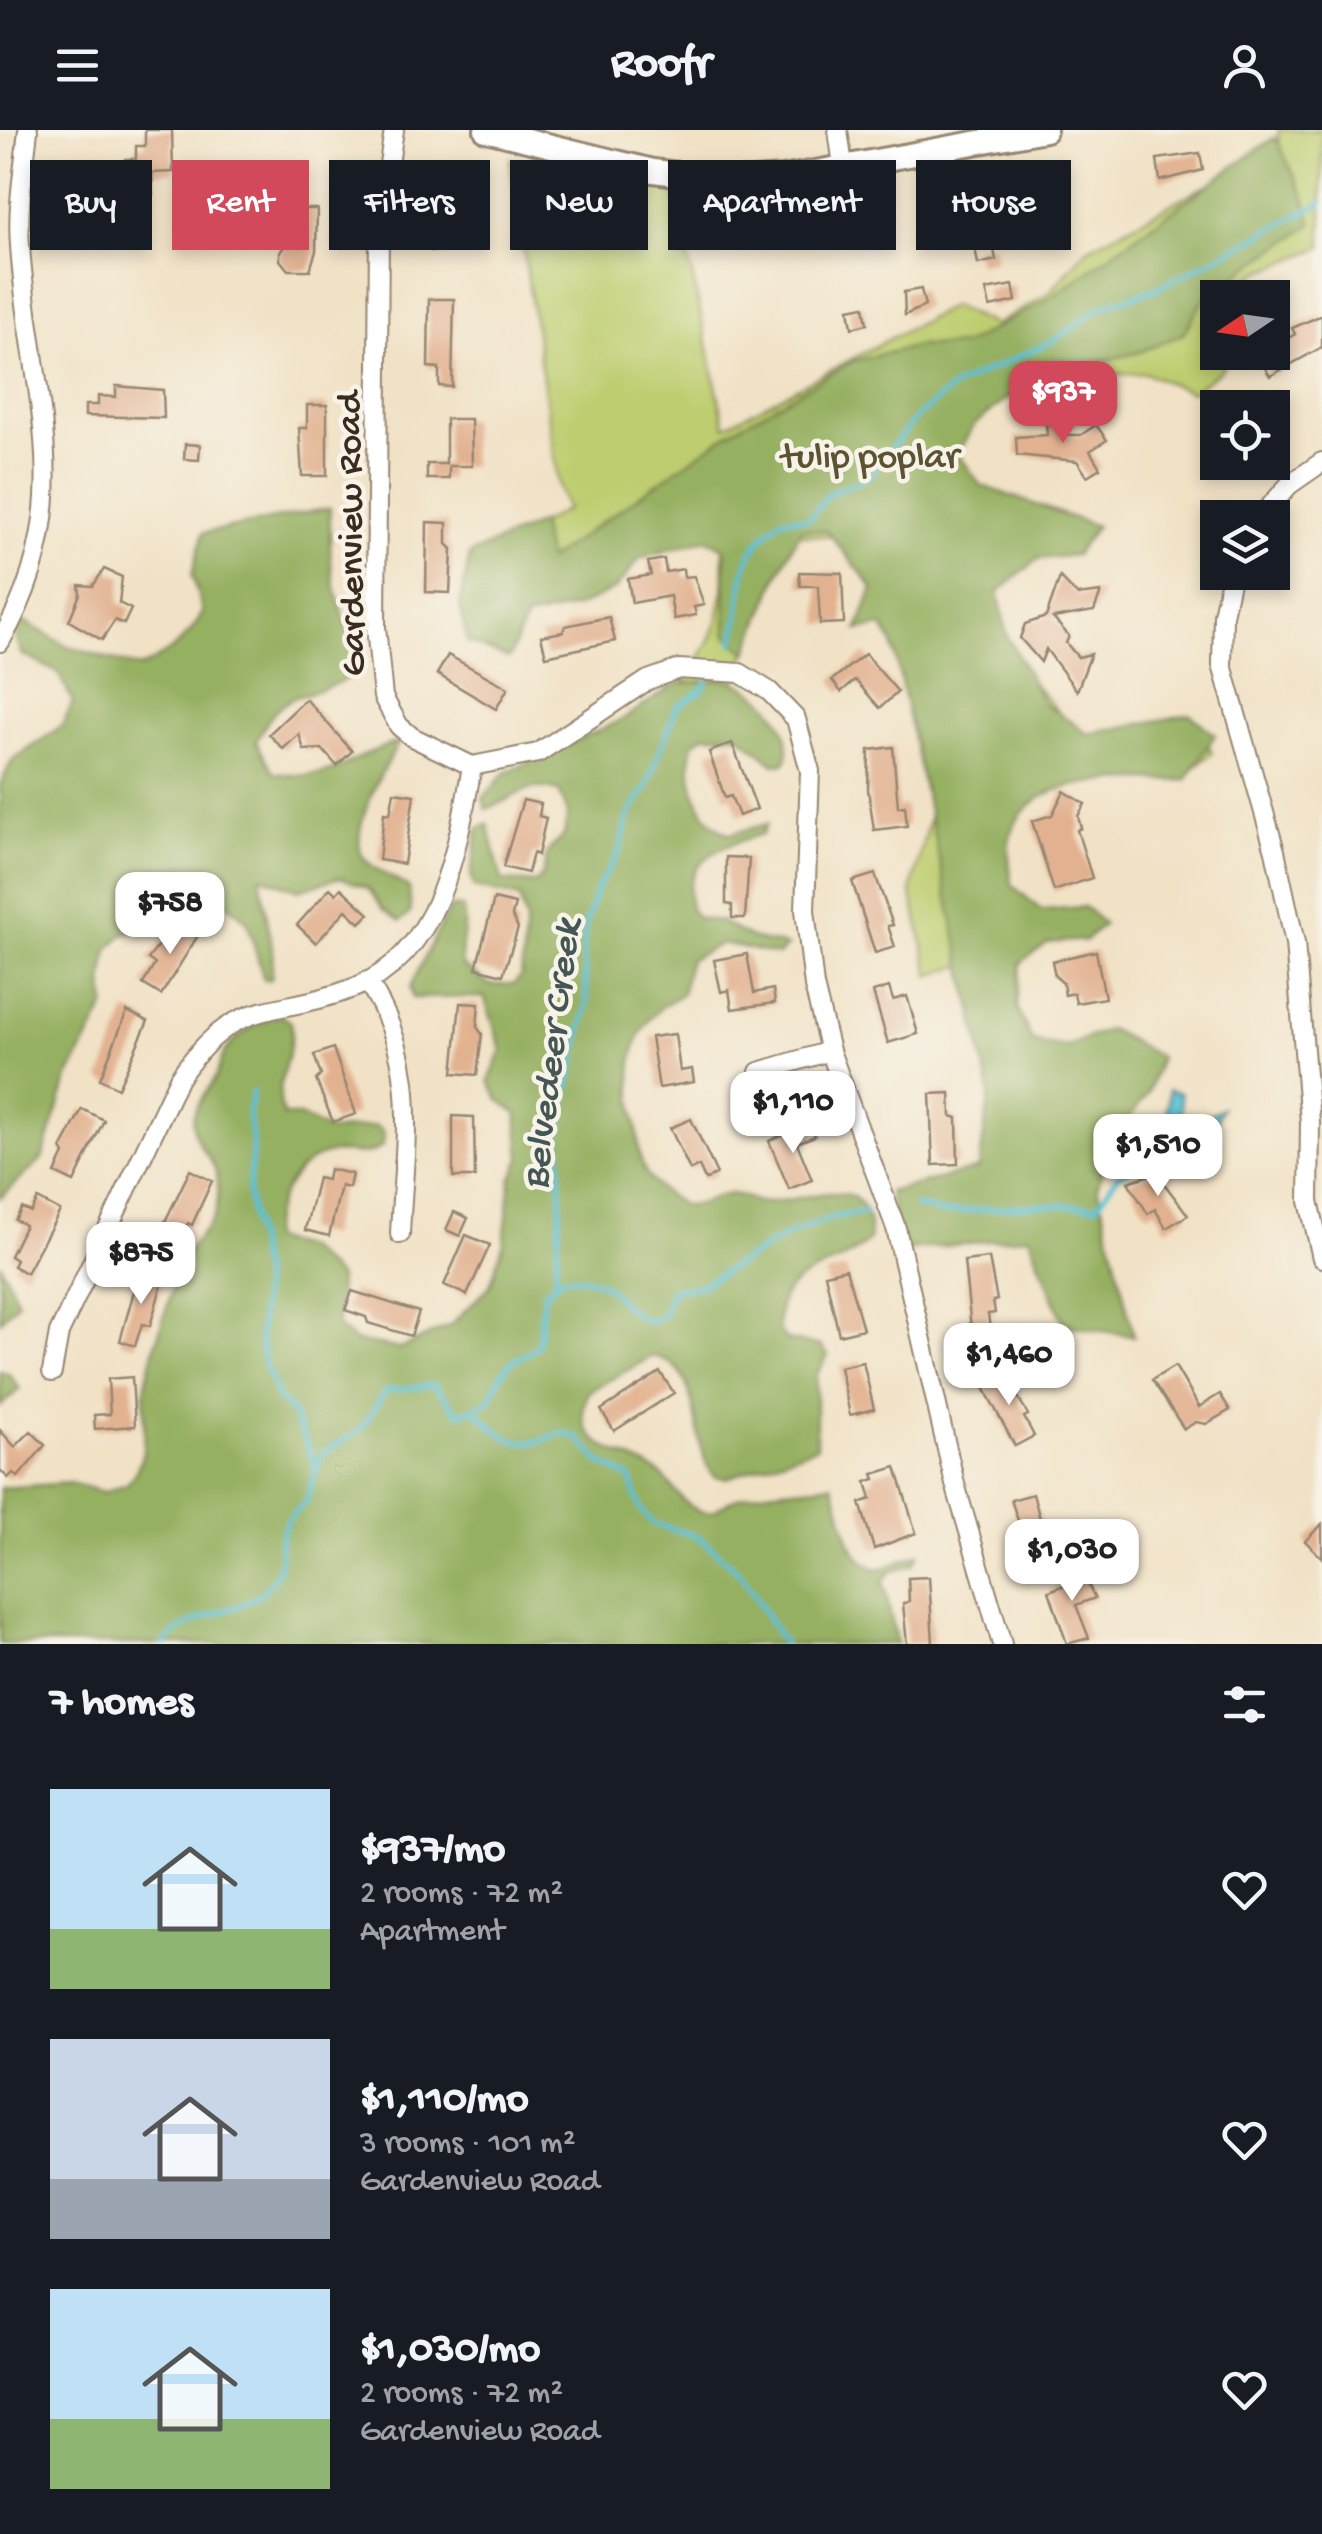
<!DOCTYPE html>
<html lang="en">
<head>
<meta charset="utf-8">
<style>
  :root { --surface:#171b24; --page:#20242c; --text:#f1f3f6; --muted:#9ea1a6; --accent:#d1495b }
  body { margin:0; font-family:"Gochi Hand",sans-serif; background:var(--page); color:var(--text); height:100vh; display:flex; flex-direction:column; font-size:38px; white-space:nowrap }
  * { box-sizing:border-box; margin:0 }
  p { font-size:32px; color:var(--muted) }
  .icon { flex:none; width:55px; height:55px; fill:none; stroke:currentColor; stroke-width:2; stroke-linecap:round; stroke-linejoin:round }
  .map { position:relative; height:1514px; overflow:hidden }
  .details { display:flex; flex-direction:column; background:var(--surface); flex:1 }
  .details>* { flex:none }
  .top-card { position:absolute; left:30px; top:30px; width:1262px; height:90px; display:flex; gap:20px }
  .needle { width:65px; rotate:257deg }
  .controls { position:absolute; left:1200px; top:150px; display:grid; gap:20px }
  .controls a { display:grid; place-items:center; width:90px; height:90px; border-radius:0px; background:var(--surface); box-shadow:0 5px 15px #0003; font-size:50px }
  .price { position:absolute; translate:-50% -85px; padding:0 22px; border-radius:20px; background:#fff; color:#222; font-size:32px; line-height:65px; filter:drop-shadow(0 2px 5px #0008) }
  .price::after { content:''; position:absolute; left:50%; top:60px; width:30px; height:22px; margin-left:-15px; background:inherit; clip-path:polygon(0 0,100% 0,50% 100%) }
  .price.on { background:var(--accent); color:#fff }
  ul { padding:0; list-style:none }
  li { display:flex; align-items:center; gap:30px; height:250px; padding:0 50px }
  li span { display:grid; place-items:center; flex:none; width:280px; height:200px; border-radius:0px; color:#555 }
  li>.icon { margin-inline-start:auto }
  span .icon { width:120px; height:120px; fill:#fffc; stroke-width:1 }
  li b { font-size:42px }
  h2 { display:flex; justify-content:space-between; align-items:center; height:120px; padding:0 50px; font-size:42px }
  .pill { padding:0 35px; border-radius:0px; background:var(--surface); box-shadow:0 5px 15px #0003; font-size:35px; line-height:90px }
  .pill.on { background:var(--accent); color:#fff }
  header { display:flex; justify-content:space-between; align-items:center; height:130px; padding:0 50px; background:var(--surface); font-size:45px; font-weight:700 }
  .map>svg:first-child { display:block }
</style>
</head>
<body>
<header><svg class="icon" aria-label="menu" viewBox="0 0 24 24"><path d="M4 6h16M4 12h16M4 18h16"/></svg>Roofr<svg class="icon" aria-label="person" viewBox="0 0 24 24"><circle cx="12" cy="8" r="4"/><path d="M4 21q1-7 8-7t8 7"/></svg></header>
<div class="map">
<svg width="1322" height="1514" viewBox="0 0 1322 1514">
  <rect width="100%" height="100%" fill="#f7f3e8"/>
  <filter id="ink" filterUnits="userSpaceOnUse"><feTurbulence type="fractalNoise" baseFrequency=".01" numOctaves="2"/><feDisplacementMap in="SourceGraphic" scale="20" xChannelSelector="R" yChannelSelector="G"/><feConvolveMatrix kernelMatrix="1 2 1 2 8 2 1 2 1" color-interpolation-filters="sRGB"/></filter>
  <filter id="wash" filterUnits="userSpaceOnUse"><feTurbulence type="fractalNoise" baseFrequency=".0048" numOctaves="4" result="noise"/><feDisplacementMap in="SourceGraphic" scale="40" xChannelSelector="R" yChannelSelector="G"/><feGaussianBlur stdDeviation="2.25" result="paint"/><feColorMatrix in="noise" values="0 0 0 0 0 0 0 0 0 0 0 0 0 0 0 0 0 1.4 0 .05"/><feComposite in="paint" operator="in"/></filter>
  <g filter="url(#wash)">
    <rect width="100%" height="100%" fill="#f1e2c6"/>
    <path fill="#becd6f" stroke="#7c7c46" stroke-width="2.5" d="M1278,0H1322V117L1253,145L1247,167L1218,168V222L1228,223L1221,240L1191,262L1145,243L1076,247L1022,261L969,288L946,324L1001,515L1073,599L1107,611L1197,590L1212,623L1182,648L1074,640L990,678L1011,820L930,846L911,761L940,646L967,586L835,407L795,404L730,563L683,553C720,501 726,479 723,414L700,403L550,459L502,415L567,379L559,357L510,29L670,44L725,296L952,176L995,195L1048,164L1087,119L1280,16Z"/>
    <g fill="#96b062" stroke="#686d40" stroke-width="2.5">
      <path d="M1275,7L1304,65L1312,95L1207,164L1183,204L1140,222L1033,248L974,295L958,323L980,355L1096,396L1075,425L1038,429L998,462L1007,506L1044,573L1088,604L1190,584L1215,605L1186,650C1131,652 1029,638 1010,707C1006,720 1011,741 1012,755L1041,780L1084,777L1104,794L1086,810L1048,813L1021,832L1017,877L1032,911L1066,917L1109,899L1160,927L1148,963L1115,1007L1097,1056L1134,1206L1064,1195L1029,1106L901,1121L889,1062L979,1038L990,963L892,511L882,496L858,500L873,458L827,401L801,399L776,449L747,523L726,504L725,419L707,409L640,428L616,458L580,476L526,488L509,528L467,512L460,475L470,424L540,393L548,430L736,298L853,231L918,216L963,215L1049,169Z"/>
      <path d="M330,378C330,404 329,432 335,457C343,490 358,513 348,548C298,574 284,554 256,612L274,643C340,654 342,627 399,612C385,635 346,702 364,728C373,740 396,749 409,758L411,782L400,791L383,779L368,758L340,747L299,760L260,746L273,823L271,849L264,850L247,791L210,759L120,807L108,820L103,852L106,875L67,950L42,1029L0,1068V655L12,631L63,595L73,572L58,543L22,524L13,500L25,492L67,516L139,538C168,524 188,511 203,482L192,445L203,403Z"/>
      <path d="M723,549C756,552 800,600 785,633L774,634L739,605H704L693,613C685,645 697,693 731,704L767,694L762,704C722,716 682,728 690,779L698,788L720,791L751,808L787,816L778,825L722,813L689,830L682,864C624,894 627,943 637,1000C639,1014 639,1034 648,1046C656,1058 672,1069 684,1076C701,1077 713,1066 729,1064C740,1063 749,1070 759,1072C801,1077 869,1031 870,1108C843,1145 771,1133 779,1201L787,1210L821,1216L828,1225L816,1246V1317L727,1348L715,1347C686,1314 707,1236 653,1226L588,1262C565,1318 629,1322 659,1343C675,1355 683,1379 705,1382C716,1384 722,1374 732,1370C762,1358 800,1359 832,1354C847,1386 841,1425 878,1440L919,1424L913,1435L890,1442L883,1451L897,1514H0V1358L70,1353L104,1362L127,1354C157,1319 137,1283 148,1244C158,1204 169,1165 185,1127C193,1108 213,1099 217,1076C225,1021 194,1028 193,991C193,977 207,962 214,950C219,942 220,931 225,922C235,905 263,888 282,886L291,892C296,924 270,952 284,986H300L329,1001L376,996L384,1003L383,1015C365,1029 359,1022 339,1022C297,1023 271,1074 271,1109L305,1118L339,1148L337,1196L355,1211L400,1219L451,1195L490,1156L504,1112L511,1049L521,1029L517,983L499,970L489,951L502,920L484,867L413,868L410,857L445,787L451,777H462C469,797 458,815 462,835L490,855L514,854L521,846L526,790L519,768L474,757L471,746L478,699L488,694L502,751L536,753L543,744L548,721L564,705L568,683L559,661C525,650 515,670 486,679L483,668L505,643L620,591L676,554Z"/>
      <polygon points="0,1133 18,1171 0,1191"/>
      <polygon points="0,1241 9,1244 20,1259 0,1276"/>
    </g>
    <polygon fill="#58c1d5" stroke="#4a767a" stroke-width="2.5" points="1169,960 1180,963 1183,989 1191,994 1222,978 1211,1004 1197,1004 1195,1022 1182,1030 1168,1026 1148,1003 1166,991"/>
    <g fill="none" stroke-linecap="round" stroke-linejoin="round">
      <g stroke="#58c1d5" stroke-width="5">
        <path d="M733,514C748,460 729,429 784,388L809,389L829,363L868,348L917,286L955,256L1053,211L1103,176L1156,159L1322,73"/>
        <polyline points="253,961 248,984 253,1014 248,1063 262,1145 260,1210 266,1239 279,1269 293,1283 315,1335"/>
        <polyline points="915,1076 944,1083 1032,1075 1097,1076 1118,1045 1138,1035 1152,1010"/>
        <polyline points="555,1153 561,1069 559,1004 587,873 583,818 586,794 597,758 619,723 629,685 647,657 677,576 700,562 707,552"/>
        <path d="M474,1279C507,1311 517,1323 561,1303L577,1307L601,1333L630,1348L641,1380L654,1394L699,1407L740,1443L784,1514"/>
        <path d="M164,1514C197,1476 243,1488 270,1454C293,1424 263,1405 306,1372L321,1325L361,1299L386,1261L434,1255L458,1283C507,1273 486,1257 510,1234C519,1226 530,1224 538,1216L544,1163L564,1147C624,1146 610,1178 651,1192L664,1184L671,1160L700,1156L789,1104L834,1087L866,1082"/>
      </g>
    </g>
    <g id="blocks">
      <g fill="#e2b18f">
        <polygon points="145,0 172,0 173,42 152,43 153,64 128,65 125,29 136,29 136,16 145,16"/>
        <polygon points="1200,23 1203,40 1160,51 1157,29"/>
        <polygon points="432,52 456,52 458,100 452,100 452,121 432,121"/>
        <polygon points="1039,73 1038,98 1000,105 995,80"/>
        <polygon points="286,79 317,79 316,121 310,140 288,140 280,130 280,122 294,105 281,105"/>
        <polygon points="993,114 996,130 978,134 975,118"/>
        <polygon points="1013,155 1016,171 990,177 986,160"/>
        <polygon points="921,159 925,176 905,185 904,162"/>
        <polygon points="429,169 454,169 452,257 439,256 439,238 428,237"/>
        <polygon points="864,176 867,194 852,198 849,179"/>
        <polygon points="1322,185 1322,217 1270,246 1258,227 1295,204 1292,198"/>
        <polygon points="116,256 163,260 164,288 85,286 85,275 98,275 98,266 116,267"/>
        <polygon points="307,275 327,275 327,346 302,346 299,298 307,298"/>
        <polygon points="446,289 471,289 472,336 449,336 449,349 427,349 427,334 446,334"/>
        <polygon points="1063,293 1064,305 1081,305 1096,295 1107,310 1090,321 1100,338 1087,346 1077,331 1017,325 1016,307 1047,305 1046,294"/>
        <polygon points="185,314 200,315 199,330 184,329"/>
        <polygon points="427,392 447,393 447,414 452,419 450,463 426,462"/>
        <polygon points="664,429 666,442 683,439 684,447 694,446 704,475 694,477 696,485 674,489 670,466 632,473 628,449 651,445 648,432"/>
        <polygon points="104,439 122,447 119,473 131,479 124,494 115,490 102,510 69,491 80,464 79,455 93,456"/>
        <polygon points="799,442 842,443 844,493 820,494 818,456 800,456"/>
        <polygon points="1060,447 1077,465 1101,462 1094,481 1053,488 1069,506 1066,513 1078,527 1091,524 1077,561 1046,519 1041,532 1020,508 1025,494 1046,487"/>
        <polygon points="609,487 615,511 546,526 541,506 563,502 565,496"/>
        <polygon points="865,524 898,562 880,578 855,550 841,562 832,550"/>
        <polygon points="448,525 508,558 496,579 437,544"/>
        <polygon points="306,569 352,621 337,636 322,619 304,620 299,604 283,619 269,604"/>
        <polygon points="732,613 757,679 739,686 731,666 725,668 709,622"/>
        <polygon points="893,617 898,677 905,676 907,696 874,700 868,660 869,620"/>
        <polygon points="1064,661 1085,674 1078,686 1081,698 1077,700 1092,748 1054,761 1032,691 1052,685"/>
        <polygon points="394,662 414,665 404,734 379,730 384,683 390,684"/>
        <polygon points="523,670 541,674 539,686 546,688 538,725 533,723 528,743 503,737"/>
        <polygon points="726,727 749,728 745,788 732,788 732,775 726,774"/>
        <polygon points="875,744 893,795 888,796 895,817 875,823 852,751"/>
        <polygon points="330,758 336,764 341,758 369,784 360,793 346,780 316,813 297,795"/>
        <polygon points="494,769 515,774 512,786 518,798 503,845 476,838"/>
        <polygon points="178,791 199,804 161,865 143,854 155,834 148,829"/>
        <polygon points="1096,821 1105,868 1076,873 1074,863 1065,865 1063,853 1055,846 1052,831"/>
        <polygon points="747,824 754,863 773,859 775,873 732,879 729,860 721,862 714,830"/>
        <polygon points="889,857 893,870 907,866 918,904 888,913 873,862"/>
        <polygon points="460,873 479,874 477,897 482,904 477,945 453,943"/>
        <polygon points="127,881 148,891 118,958 100,949"/>
        <polygon points="675,904 680,941 692,939 694,952 659,958 651,907"/>
        <polygon points="333,918 356,984 333,992 316,950 321,945 314,925"/>
        <polygon points="950,963 951,986 957,988 958,1034 933,1035 930,964"/>
        <polygon points="82,979 104,990 74,1052 55,1043 64,1024 61,1019"/>
        <polygon points="453,986 474,987 475,1047 453,1047"/>
        <polygon points="691,989 717,1044 705,1050 699,1036 690,1040 670,998"/>
        <polygon points="809,993 815,1006 797,1013 812,1050 789,1059 769,1011"/>
        <polygon points="329,1039 352,1044 349,1058 341,1056 329,1106 305,1100 318,1048 327,1050"/>
        <polygon points="190,1040 212,1051 192,1095 188,1093 178,1113 159,1104"/>
        <polygon points="1156,1043 1188,1085 1166,1098 1155,1079 1148,1084 1128,1052"/>
        <polygon points="38,1069 60,1081 26,1143 13,1136 16,1130 10,1126 25,1095 15,1090 22,1078 31,1082"/>
        <polygon points="454,1082 468,1088 460,1106 446,1100"/>
        <polygon points="466,1105 490,1115 467,1165 444,1155"/>
        <polygon points="989,1128 997,1170 993,1171 995,1183 988,1184 991,1206 972,1208 964,1131"/>
        <polygon points="846,1139 863,1199 839,1205 825,1144"/>
        <polygon points="139,1143 163,1150 150,1196 142,1194 135,1216 120,1211"/>
        <polygon points="352,1161 419,1182 411,1206 368,1193 366,1187 345,1180"/>
        <polygon points="863,1232 874,1279 850,1285 840,1237"/>
        <polygon points="1175,1236 1199,1277 1220,1264 1230,1280 1206,1294 1196,1292 1184,1299 1152,1250"/>
        <polygon points="660,1242 674,1263 614,1301 601,1280"/>
        <polygon points="1004,1242 1028,1285 1024,1287 1034,1306 1015,1316 982,1254"/>
        <polygon points="132,1247 135,1296 95,1299 94,1285 110,1284 108,1249"/>
        <polygon points="0,1300 15,1317 31,1301 45,1315 18,1347 13,1343 8,1348 0,1340"/>
        <polygon points="896,1337 916,1403 874,1419 860,1373 871,1369 866,1352 875,1349 873,1344"/>
        <polygon points="1033,1364 1046,1410 1040,1411 1044,1424 1031,1428 1011,1370"/>
        <polygon points="1322,1394 1322,1428 1305,1411"/>
        <polygon points="1077,1433 1095,1468 1076,1475 1089,1508 1067,1514 1049,1461 1068,1454 1062,1439"/>
        <polygon points="929,1447 933,1514 907,1514 903,1474 909,1471 908,1448"/>
      </g>
    </g>
  </g>
  <g filter="url(#ink)">
    <use href="#blocks" fill-opacity="0" stroke="#968672" stroke-width="2.5"/>
    <g fill="none" stroke-linecap="round" stroke-linejoin="round">
      <g stroke="#968672" stroke-width="22">
        <g id="minor">
          <polyline points="394,0 379,102 376,497 383,567 399,596 412,607 472,636 538,623 648,550 679,539 740,543 769,561 796,589 810,641 805,780 814,856 830,921 896,1098 955,1354 1002,1514"/>
          <polyline points="838,0 843,36"/>
          <polyline points="1260,388 1289,355 1322,332"/>
          <polyline points="1232,442 1223,485 1222,535 1275,721 1295,813 1310,992 1309,1071 1322,1128"/>
          <path d="M0,512C83,371 29,263 20,115C17,76 24,38 28,0"/>
          <path d="M367,851C422,933 404,1011 400,1104"/>
          <polyline points="759,942 830,921"/>
          <path d="M52,1242L59,1203L179,948C238,862 273,890 356,857C442,822 458,715 472,636"/>
        </g>
      </g>
      <g stroke="#968672" stroke-width="28">
        <polyline id="tertiary" points="486,0 653,41 738,51 783,48 1045,0"/>
      </g>
      <use href="#minor" stroke="#fff" stroke-width="18"/>
      <use href="#tertiary" stroke="#fff" stroke-width="22"/>
    </g>
  </g>
  <g text-anchor="middle" stroke-width="9" stroke-linejoin="round" paint-order="stroke">
    <g font-size="38" fill="#5c5332" stroke="#f7f3e8">
      <text x="870" y="336">tulip poplar</text>
    </g>
    <g font-size="38" fill="#3b2a1e" stroke="#f7f3e8">
      <text transform="translate(348 404) rotate(-91)" y="13">Gardenview Road</text>
    </g>
    <g font-size="40" font-style="italic" fill="#445755" stroke="#f7f3e8">
      <text transform="translate(548 924) rotate(-83)" y="14">Belvedeer Creek</text>
    </g>
  </g>
</svg>
<div class="controls">
<a><svg class="needle" viewBox="-14 -14 28 28"><path d="M0-13l5 13h-10z" fill="#e53935"/><path d="M0 13l5-13h-10z" fill="#9ea1a6"/></svg></a>
<a><svg class="icon" aria-label="locate" viewBox="0 0 24 24"><circle cx="12" cy="12" r="6"/><path d="M12 2v4M12 18v4M2 12h4M18 12h4"/></svg></a>
<a><svg class="icon" aria-label="layers" viewBox="0 0 24 24"><path d="M12 4l9 5-9 5-9-5zM3 14l9 5 9-5"/></svg></a>
</div>
<b class="price on" style="left:1063px;top:316px">$937</b>
<b class="price" style="left:170px;top:827px">$758</b>
<b class="price" style="left:793px;top:1026px">$1,110</b>
<b class="price" style="left:1158px;top:1069px">$1,510</b>
<b class="price" style="left:141px;top:1177px">$875</b>
<b class="price" style="left:1009px;top:1278px">$1,460</b>
<b class="price" style="left:1072px;top:1474px">$1,030</b>
<div class="top-card">
<a class="pill">Buy</a>
<a class="pill on">Rent</a>
<a class="pill">Filters</a>
<a class="pill">New</a>
<a class="pill">Apartment</a>
<a class="pill">House</a>
</div>
</div>
<section class="details">
<h2>7 homes<svg class="icon" aria-label="filters" viewBox="0 0 24 24"><path d="M4 7h16M4 17h16"/><circle cx="9" cy="7" r="2"/><circle cx="15" cy="17" r="2"/></svg></h2>
<ul>
<li><span style="background:linear-gradient(#bfe0f5 70%,#8fb573 0)"><svg class="icon" aria-label="home" viewBox="0 0 24 24"><path d="M3 11l9-7 9 7M6 9v11h12V9"/></svg></span><div><b>$937/mo</b><p>2 rooms · 72 m²</p><p>Apartment</p></div><svg class="icon" aria-label="heart" viewBox="0 0 24 24"><path d="M12 20l-8-8c-3-5 5-10 8-4 3-6 11-1 8 4z"/></svg></li>
<li><span style="background:linear-gradient(#c9d6e8 70%,#9aa5b1 0)"><svg class="icon" aria-label="home" viewBox="0 0 24 24"><path d="M3 11l9-7 9 7M6 9v11h12V9"/></svg></span><div><b>$1,110/mo</b><p>3 rooms · 101 m²</p><p>Gardenview Road</p></div><svg class="icon" aria-label="heart" viewBox="0 0 24 24"><path d="M12 20l-8-8c-3-5 5-10 8-4 3-6 11-1 8 4z"/></svg></li>
<li><span style="background:linear-gradient(#bfe0f5 65%,#8fb573 0)"><svg class="icon" aria-label="home" viewBox="0 0 24 24"><path d="M3 11l9-7 9 7M6 9v11h12V9"/></svg></span><div><b>$1,030/mo</b><p>2 rooms · 72 m²</p><p>Gardenview Road</p></div><svg class="icon" aria-label="heart" viewBox="0 0 24 24"><path d="M12 20l-8-8c-3-5 5-10 8-4 3-6 11-1 8 4z"/></svg></li>
</ul>
</section>
</body>
</html>
